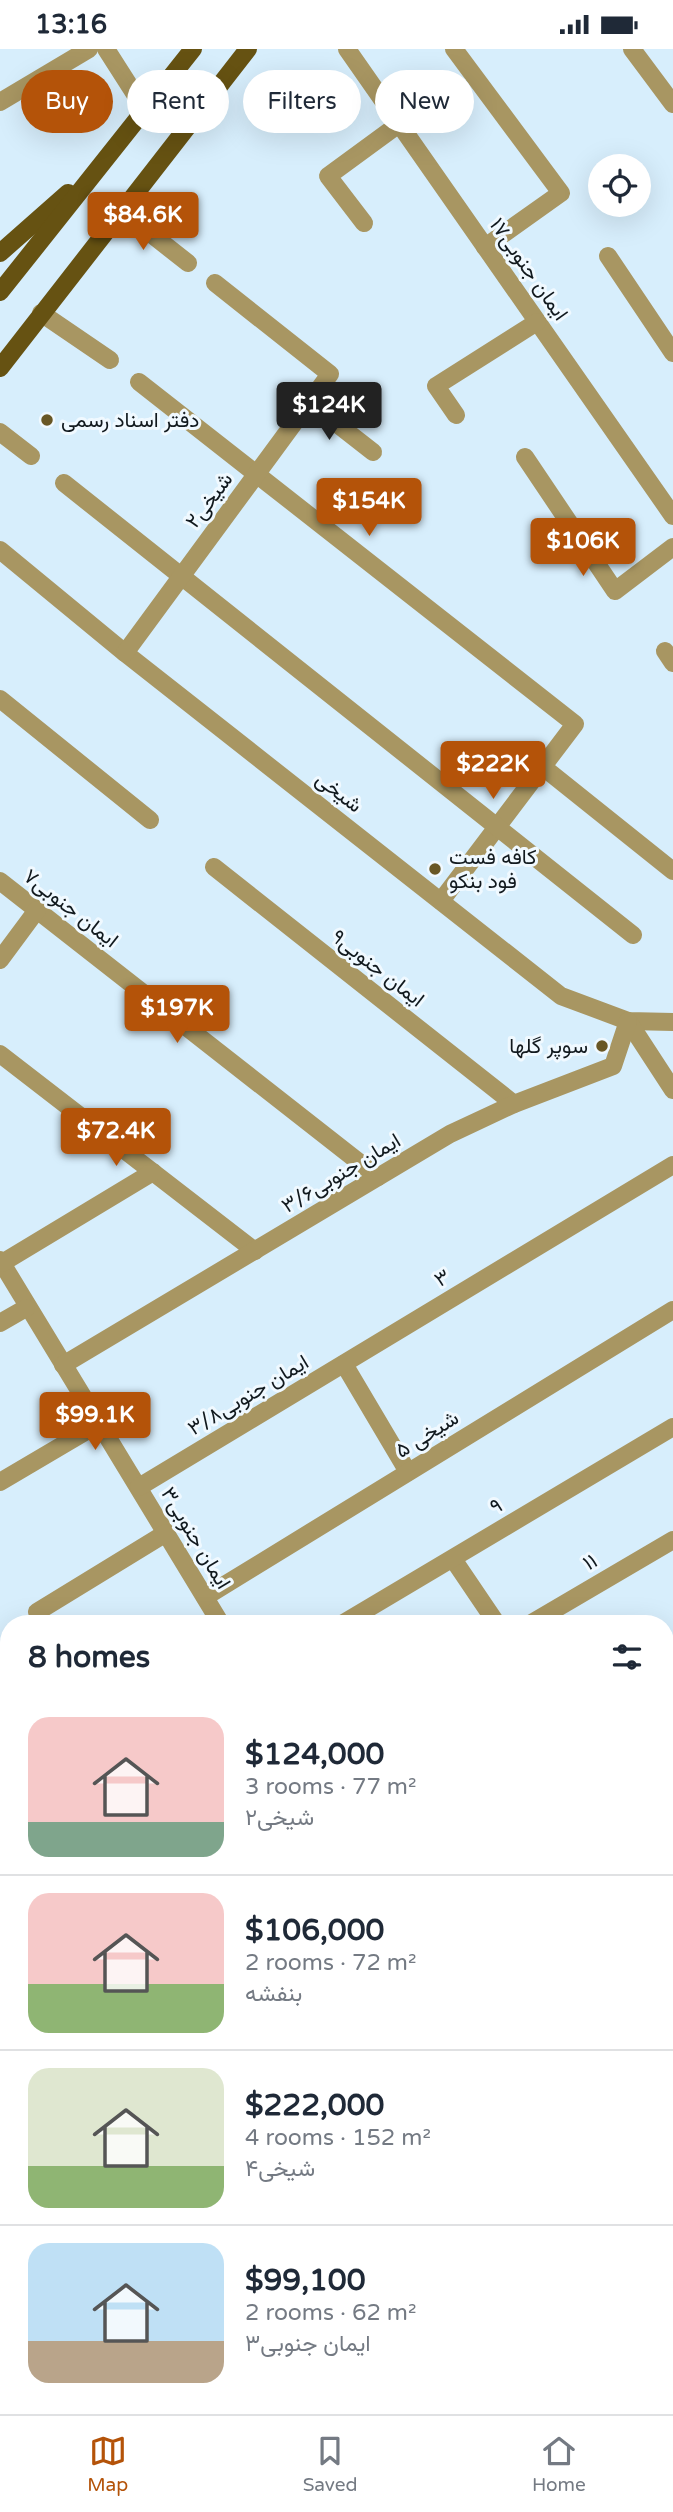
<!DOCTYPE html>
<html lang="en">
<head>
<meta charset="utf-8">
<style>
  :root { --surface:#fff; --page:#f2f2f3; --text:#1f2937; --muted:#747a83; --line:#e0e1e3; --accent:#b45309 }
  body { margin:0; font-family:"Varela Round",Vazirmatn,sans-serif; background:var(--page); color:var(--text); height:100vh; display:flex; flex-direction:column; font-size:26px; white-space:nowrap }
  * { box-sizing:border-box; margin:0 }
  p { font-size:23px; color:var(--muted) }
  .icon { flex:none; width:38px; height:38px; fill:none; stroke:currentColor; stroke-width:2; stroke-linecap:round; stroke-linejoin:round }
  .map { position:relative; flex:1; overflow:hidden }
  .sheet { position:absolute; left:0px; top:1566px; width:674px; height:800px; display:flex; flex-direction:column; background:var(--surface); border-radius:28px 28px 0 0; box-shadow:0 7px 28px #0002 }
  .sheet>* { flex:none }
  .hud { position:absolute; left:21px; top:21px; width:632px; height:63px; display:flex; gap:14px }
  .tools { position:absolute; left:588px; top:105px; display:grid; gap:14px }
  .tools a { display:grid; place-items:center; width:63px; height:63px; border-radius:50%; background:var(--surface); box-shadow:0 7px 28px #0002; font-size:35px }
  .price { position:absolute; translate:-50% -60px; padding:0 16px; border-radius:7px; background:var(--accent); color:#fff; font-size:23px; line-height:46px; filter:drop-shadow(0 2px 4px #0008) }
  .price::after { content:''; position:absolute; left:50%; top:42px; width:21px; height:16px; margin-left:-10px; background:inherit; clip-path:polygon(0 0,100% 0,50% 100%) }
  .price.selected { background:#222; color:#fff }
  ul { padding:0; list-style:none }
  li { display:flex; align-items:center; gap:21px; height:175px; padding:0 28px }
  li+li { border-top:2px solid var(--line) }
  li span { display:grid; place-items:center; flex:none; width:196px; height:140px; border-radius:21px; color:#555 }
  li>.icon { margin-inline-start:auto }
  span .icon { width:84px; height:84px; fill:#fffc; stroke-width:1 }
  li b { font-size:30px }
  h2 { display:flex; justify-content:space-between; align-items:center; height:84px; padding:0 28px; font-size:30px }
  .tag { padding:0 24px; border-radius:32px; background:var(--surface); box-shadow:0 7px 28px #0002; font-size:24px; line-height:63px }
  .tag.selected { background:var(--accent); color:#fff }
  .status { display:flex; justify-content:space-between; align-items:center; height:49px; padding:0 35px; background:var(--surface); direction:ltr }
  .status svg { height:19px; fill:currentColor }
  .tab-bar { display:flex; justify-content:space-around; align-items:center; height:98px; border-top:2px solid var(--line); background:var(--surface); font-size:19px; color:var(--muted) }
  .tab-bar a { display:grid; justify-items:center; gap:4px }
  .tab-bar .selected { color:var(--accent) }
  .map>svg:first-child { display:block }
</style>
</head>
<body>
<div class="status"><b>13:16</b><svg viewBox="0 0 49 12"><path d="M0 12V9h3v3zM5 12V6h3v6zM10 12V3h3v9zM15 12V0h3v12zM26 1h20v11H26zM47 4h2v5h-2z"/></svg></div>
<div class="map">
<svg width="673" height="2365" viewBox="0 0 673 2365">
  <rect width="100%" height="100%" fill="#d7eefc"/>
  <polygon fill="#a2d6f3" points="0,2234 9,2260 9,2357 40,2357 42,2365 0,2365"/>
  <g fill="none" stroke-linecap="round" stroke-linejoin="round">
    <g stroke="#a89662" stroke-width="18">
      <polyline points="106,0 145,61"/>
      <polyline points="347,0 673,467"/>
      <polyline points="454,0 561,144 485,198"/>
      <polyline points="632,0 673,55"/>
      <polyline points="0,53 89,0"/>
      <polyline points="122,162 188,214"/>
      <polyline points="364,174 328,127 399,75"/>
      <polyline points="608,207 673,304"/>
      <polyline points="41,264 110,311"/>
      <polyline points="139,333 575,675 441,852"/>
      <polyline points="309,353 373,403"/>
      <polyline points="456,366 436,337 537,273"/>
      <polyline points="0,383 31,407"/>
      <polyline points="525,408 615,542 673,498"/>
      <polyline points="64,434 633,886"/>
      <polyline points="0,501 125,604 561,947 628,972 673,973"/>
      <polyline points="665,602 673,614"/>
      <polyline points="125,604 330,325 215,234"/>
      <polyline points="0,650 150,771"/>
      <polyline points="543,718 673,822"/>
      <polyline points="214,818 514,1055"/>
      <polyline points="0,832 378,1128"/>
      <polyline points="0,911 37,861"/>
      <polyline points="628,972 673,1041"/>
      <polyline points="0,1005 255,1202"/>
      <polyline points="0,1211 221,1575"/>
      <polyline points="2,1214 153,1123"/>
      <polyline points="0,1274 26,1259"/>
      <polyline points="344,1315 408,1423"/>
      <polyline points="63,1316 450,1085 514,1055 613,1017 628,972"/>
      <polyline points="0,1433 100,1374"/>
      <polyline points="139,1438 673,1116"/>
      <polyline points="453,1510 497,1575"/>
      <polyline points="205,1548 673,1261"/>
      <polyline points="37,1563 166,1484"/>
      <polyline points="342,1575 673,1378"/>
      <polyline points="530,1575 673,1491"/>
      <polyline points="665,1638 673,1633"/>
      <polyline points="665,1695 673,1695"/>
      <polyline points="665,1861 673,1862"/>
      <polyline points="665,1978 673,1979"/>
      <polyline points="665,2282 673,2286"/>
      <polyline points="665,2320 673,2324"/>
      <polyline points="101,2357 109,2365"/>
      <polyline points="237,2357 238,2365"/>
      <polyline points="487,2359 488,2357"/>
      <polyline points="558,2365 562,2357"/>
      <polyline points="641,2365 645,2357"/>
    </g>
    <g stroke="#665212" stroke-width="18">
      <polyline points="0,204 68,144"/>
      <polyline points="0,243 193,0"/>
      <polyline points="0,319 248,0"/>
    </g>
    <g stroke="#4a3b0d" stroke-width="21">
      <polyline points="0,2164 9,2189"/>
      <polyline points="67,2357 70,2365"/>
    </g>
  </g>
  <g fill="#685725" stroke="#f0f9ff" stroke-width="2.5">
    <circle cx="47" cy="371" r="7"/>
    <circle cx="435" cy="820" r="7"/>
    <circle cx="602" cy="997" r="7"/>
  </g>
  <g text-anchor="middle" stroke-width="6" stroke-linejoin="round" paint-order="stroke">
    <g font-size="21" fill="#11191e" stroke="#f0f9ff">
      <text transform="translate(529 220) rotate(55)" y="7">ایمان جنوبی۱۷</text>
      <text transform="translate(209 451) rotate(-53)" y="7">شیخی۲</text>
      <text transform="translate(339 743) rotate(38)" y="7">شیخی</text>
      <text transform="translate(71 859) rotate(38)" y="7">ایمان جنوبی۷</text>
      <text transform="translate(378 919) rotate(38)" y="7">ایمان جنوبی۹</text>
      <text transform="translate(341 1124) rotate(-31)" y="7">ایمان جنوبی۳/۶</text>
      <text transform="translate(442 1229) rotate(-31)" y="7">۳</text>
      <text transform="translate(248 1346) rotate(-31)" y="7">ایمان جنوبی۳/۸</text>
      <text transform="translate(427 1385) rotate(-32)" y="7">شیخی ۵</text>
      <text transform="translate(496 1457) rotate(-31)" y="7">۹</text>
      <text transform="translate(196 1489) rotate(59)" y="7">ایمان جنوبی۳</text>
      <text transform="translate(590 1513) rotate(-30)" y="7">۱۱</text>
    </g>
    <g font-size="21" fill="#11191e" stroke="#f0f9ff" text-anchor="start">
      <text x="61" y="378">دفتر اسناد رسمی</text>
      <text x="449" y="815">کافه فست<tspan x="449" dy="24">فود بنکو</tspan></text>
      <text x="588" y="1004" text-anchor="end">سوپر گلها</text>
    </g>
  </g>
</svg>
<div class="tools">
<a><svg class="icon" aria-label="locate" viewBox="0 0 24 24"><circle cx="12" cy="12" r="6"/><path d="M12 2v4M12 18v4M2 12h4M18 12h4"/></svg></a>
</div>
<b class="price" style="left:143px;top:203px">$84.6K</b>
<b class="price selected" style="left:329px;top:393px">$124K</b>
<b class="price" style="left:369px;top:489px">$154K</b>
<b class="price" style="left:583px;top:529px">$106K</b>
<b class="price" style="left:493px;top:752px">$222K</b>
<b class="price" style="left:177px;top:996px">$197K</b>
<b class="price" style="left:116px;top:1119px">$72.4K</b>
<b class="price" style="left:95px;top:1403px">$99.1K</b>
<div class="hud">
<a class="tag selected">Buy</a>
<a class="tag">Rent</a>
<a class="tag">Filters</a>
<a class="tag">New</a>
</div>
<section class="sheet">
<h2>8 homes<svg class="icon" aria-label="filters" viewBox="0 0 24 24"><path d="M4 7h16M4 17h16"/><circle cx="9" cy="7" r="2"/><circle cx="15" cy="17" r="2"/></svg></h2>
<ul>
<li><span style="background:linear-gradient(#f6c9c9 75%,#7fa58c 0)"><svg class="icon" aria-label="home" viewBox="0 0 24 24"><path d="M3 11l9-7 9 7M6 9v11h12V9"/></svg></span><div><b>$124,000</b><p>3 rooms · 77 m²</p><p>شیخی۲</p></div></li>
<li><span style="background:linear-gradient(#f6c9c9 65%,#8fb573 0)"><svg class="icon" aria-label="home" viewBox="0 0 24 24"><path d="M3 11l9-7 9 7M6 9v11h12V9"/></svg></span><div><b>$106,000</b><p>2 rooms · 72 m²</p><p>بنفشه</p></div></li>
<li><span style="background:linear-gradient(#dfe7d0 70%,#8fb573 0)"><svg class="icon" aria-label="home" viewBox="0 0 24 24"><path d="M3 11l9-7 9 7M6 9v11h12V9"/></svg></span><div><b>$222,000</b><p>4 rooms · 152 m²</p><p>شیخی۴</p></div></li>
<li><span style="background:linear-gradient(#bfe0f5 70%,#b9a48a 0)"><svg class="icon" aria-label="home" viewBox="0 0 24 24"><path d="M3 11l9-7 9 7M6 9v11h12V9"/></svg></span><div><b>$99,100</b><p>2 rooms · 62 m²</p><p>ایمان جنوبی۳</p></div></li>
</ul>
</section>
</div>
<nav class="tab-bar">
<a class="selected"><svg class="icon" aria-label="map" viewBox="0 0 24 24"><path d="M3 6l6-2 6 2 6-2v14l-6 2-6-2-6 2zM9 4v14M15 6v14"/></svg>Map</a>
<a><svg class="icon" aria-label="saved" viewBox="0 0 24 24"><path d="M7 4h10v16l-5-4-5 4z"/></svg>Saved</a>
<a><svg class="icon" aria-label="home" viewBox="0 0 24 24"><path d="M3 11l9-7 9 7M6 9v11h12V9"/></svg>Home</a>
</nav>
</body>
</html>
